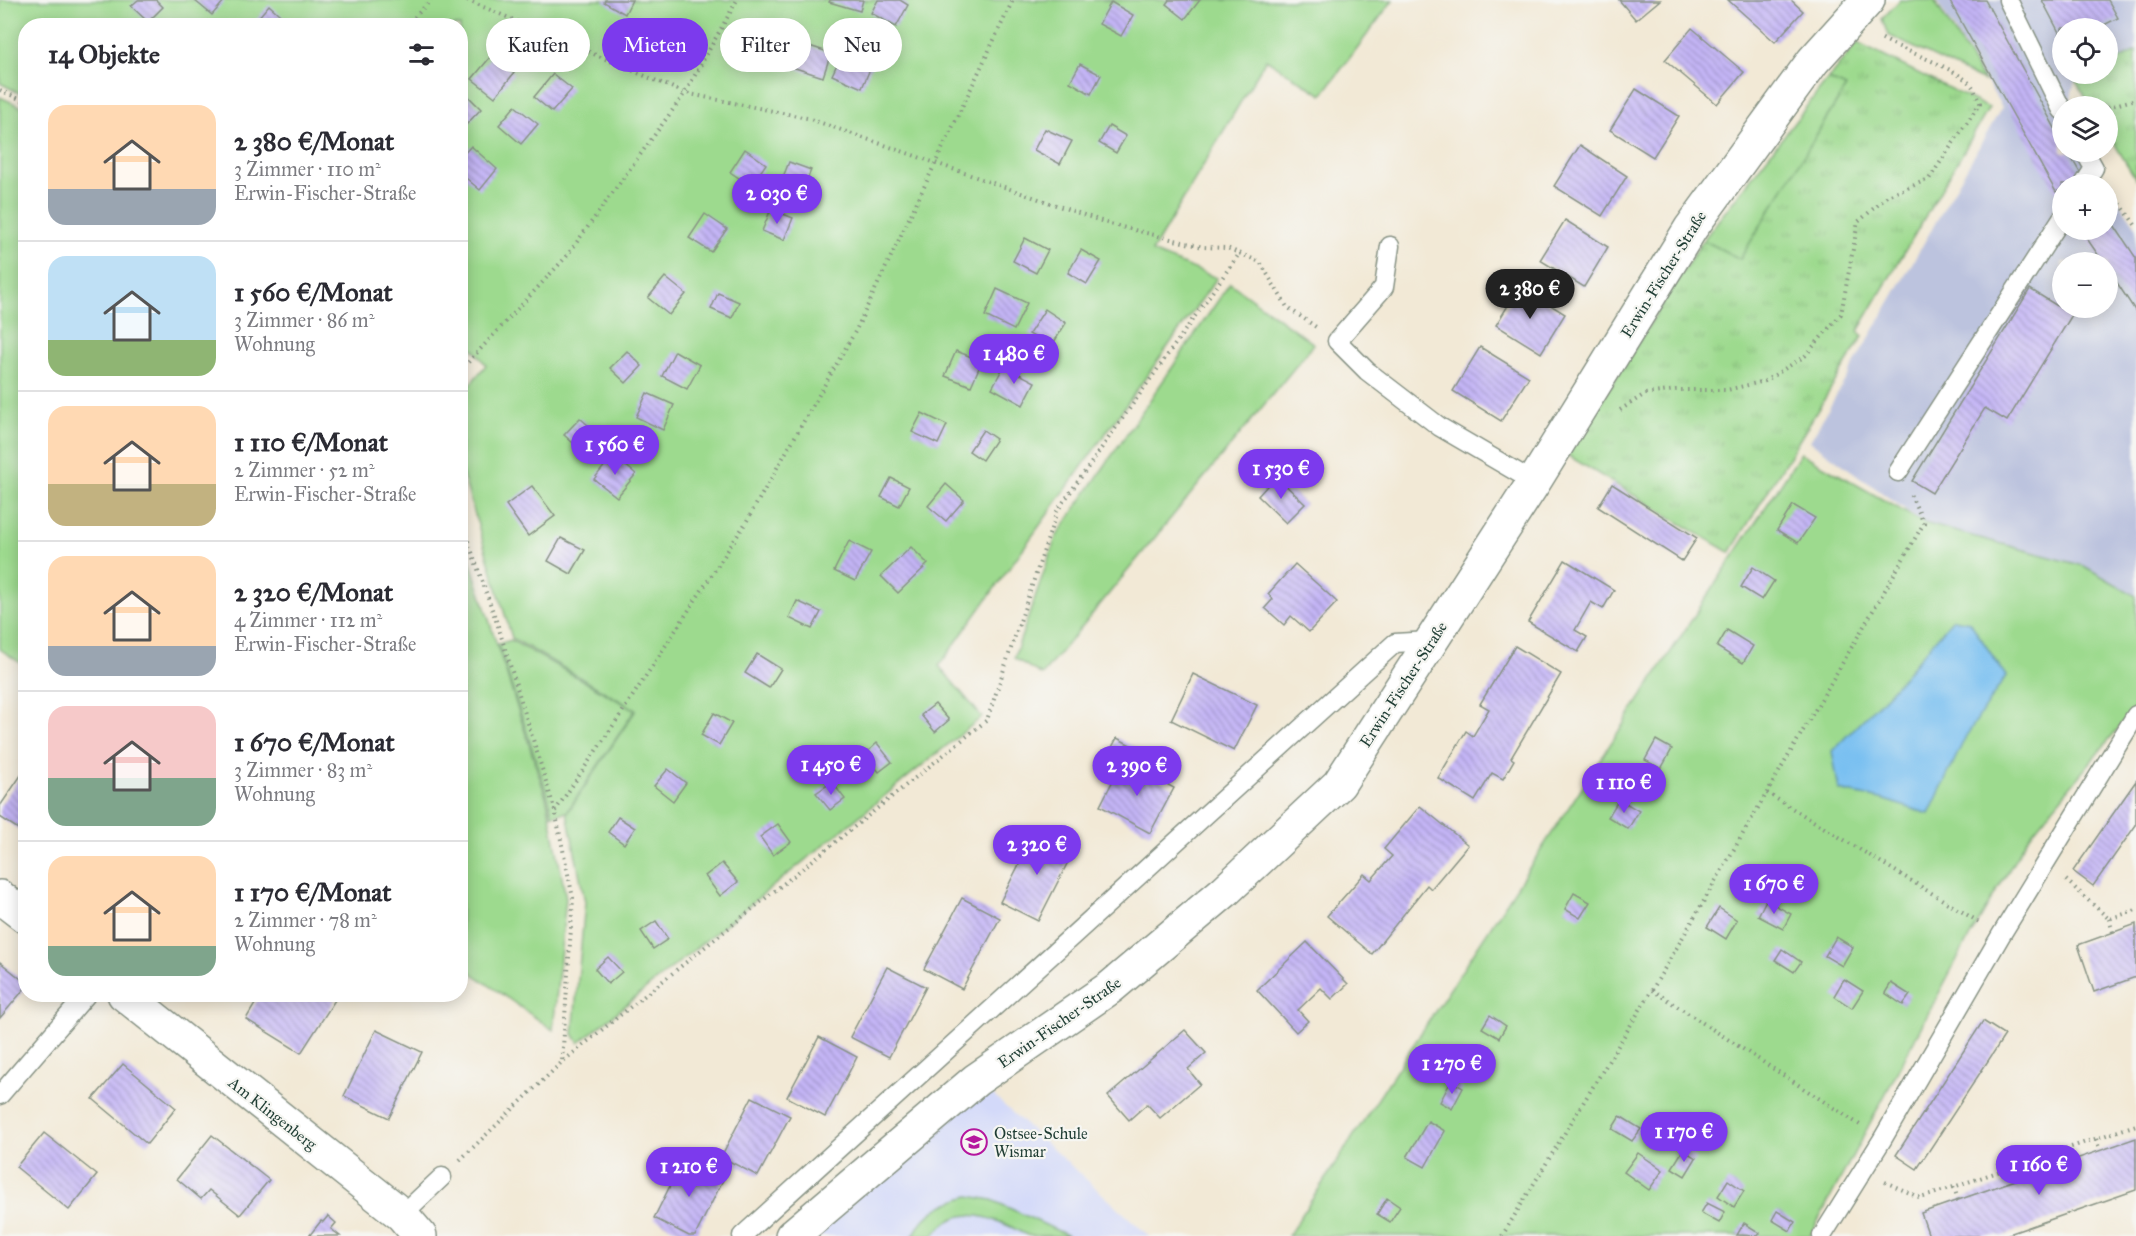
<!DOCTYPE html>
<html lang="de">
<head>
<meta charset="utf-8">
<style>
  :root { --surface:#fff; --page:#f7f7f7; --text:#2b2b33; --muted:#7c7c81; --line:#e1e1e2; --accent:#7c3aed }
  body { margin:0; font-family:"IM FELL Great Primer",serif; background:var(--page); color:var(--text); height:100vh; display:flex; flex-direction:column; font-size:22px; white-space:nowrap }
  * { box-sizing:border-box; margin:0 }
  p { font-size:20px; color:var(--muted) }
  .icon { flex:none; width:33px; height:33px; fill:none; stroke:currentColor; stroke-width:2; stroke-linecap:round; stroke-linejoin:round }
  .map { position:relative; flex:1; overflow:hidden }
  .side { position:absolute; left:18px; top:18px; width:450px; height:984px; display:flex; flex-direction:column; background:var(--surface); border-radius:24px; box-shadow:0 3px 15px #0003 }
  .side>* { flex:none }
  .guide { position:absolute; left:486px; top:18px; width:570px; height:54px; display:flex; gap:12px }
  .buttons { position:absolute; left:2052px; top:18px; display:grid; gap:12px }
  .buttons a { display:grid; place-items:center; width:66px; height:66px; border-radius:50%; background:var(--surface); box-shadow:0 3px 15px #0003; font-size:30px }
  .price { position:absolute; translate:-50% -51px; padding:0 14px; border-radius:21px; background:var(--accent); color:#fff; font-size:20px; line-height:39px; filter:drop-shadow(0 2px 3px #0008) }
  .price::after { content:''; position:absolute; left:50%; top:36px; width:18px; height:14px; margin-left:-9px; background:inherit; clip-path:polygon(0 0,100% 0,50% 100%) }
  .price.selected { background:#222; color:#fff }
  ul { padding:0; list-style:none }
  li { display:flex; align-items:center; gap:18px; height:150px; padding:0 30px }
  li+li { border-top:2px solid var(--line) }
  li span { display:grid; place-items:center; flex:none; width:168px; height:120px; border-radius:18px; color:#555 }
  li>.icon { margin-inline-start:auto }
  span .icon { width:72px; height:72px; fill:#fffc; stroke-width:1 }
  li b { font-size:26px }
  h2 { display:flex; justify-content:space-between; align-items:center; height:72px; padding:0 30px; font-size:26px }
  .chip { padding:0 21px; border-radius:27px; background:var(--surface); box-shadow:0 3px 15px #0003; font-size:21px; line-height:54px }
  .chip.selected { background:var(--accent); color:#fff }
  .map>svg:first-child { display:block }
</style>
</head>
<body>
<div class="map">
<svg width="2136" height="1236" viewBox="0 0 2136 1236">
  <defs>
    <pattern id="park-tufts" width="24" height="20" patternUnits="userSpaceOnUse" patternTransform="scale(1.5)"><rect width="24" height="20" fill="#9dda8e"/><path d="M3 7l-1-3M5 7V3M7 7l1-3M15 17l-1-3M17 17v-4M19 17l1-3" fill="none" stroke="#87bc7b"/></pattern>
    <pattern id="building-back-hatch" width="6" height="6" patternUnits="userSpaceOnUse" patternTransform="scale(1.5)"><rect width="6" height="6" fill="#c4b5f6"/><path d="M-1 5l2 2M0 0l6 6M5-1l2 2" fill="none" stroke="#9f94c8"/></pattern>
  </defs>
  <rect width="100%" height="100%" fill="#f6f6f2"/>
  <filter id="ink" filterUnits="userSpaceOnUse"><feTurbulence type="fractalNoise" baseFrequency=".0167" numOctaves="2"/><feDisplacementMap in="SourceGraphic" scale="12" xChannelSelector="R" yChannelSelector="G"/><feConvolveMatrix kernelMatrix="1 2 1 2 8 2 1 2 1" color-interpolation-filters="sRGB"/></filter>
  <filter id="wash" filterUnits="userSpaceOnUse"><feTurbulence type="fractalNoise" baseFrequency=".008" numOctaves="4" result="noise"/><feDisplacementMap in="SourceGraphic" scale="24" xChannelSelector="R" yChannelSelector="G"/><feGaussianBlur stdDeviation="1.35" result="paint"/><feColorMatrix in="noise" values="0 0 0 0 0 0 0 0 0 0 0 0 0 0 0 0 0 1.4 0 .05"/><feComposite in="paint" operator="in"/></filter>
  <g filter="url(#wash)">
    <rect width="100%" height="100%" fill="#f2e9d6"/>
    <polygon fill="#d3d9f9" points="976,1080 1149,1236 792,1236"/>
    <path fill="#bcc3de" fill-rule="evenodd" d="M1936,0H2136V51L2108,65V28H2062V74H2089L2075,80L2069,106H2062V152H2085L2106,184H2062V230H2108V186L2136,226V596L2084,566L1924,523L1810,441L2002,107ZM2062,262H2108V308H2062Z"/>
    <g fill="#9dda8e" stroke="#5e8c61" stroke-width="1.5">
      <polygon points="0,0 1393,0 1322,95 1266,59 1152,252 1217,278 939,666 982,717 579,1043 573,1034 585,902 567,813 636,710 512,638 461,469 461,395 486,365 461,333 460,26 26,26 25,96 0,83"/>
      <polygon points="1900,0 1934,0 1984,81 1888,35 1882,19"/>
      <polygon points="1828,79 1846,87 1740,260 1703,240"/>
      <polygon points="0,97 26,109 25,666 0,649"/>
      <polygon points="1230,283 1314,344 1042,675 1014,658 1056,537"/>
      <polygon points="1801,453 1924,523 2084,566 2136,596 2136,707 2027,839 1962,950 1810,1236 1288,1236"/>
      <polygon points="461,533 547,800 566,898 553,1030 473,974 461,960"/>
      <polygon points="511,640 635,710 567,812 552,815 549,800 498,644"/>
      <path d="M969,1196L992,1200L1069,1236C1057,1236 1043,1236 1031,1236C1024,1235 1016,1229 1009,1226C981,1213 954,1207 933,1236H913C925,1212 944,1203 969,1196Z"/>
    </g>
    <g fill="url(#park-tufts)" stroke="#5e8c61" stroke-width="1.5">
      <polygon points="1857,43 1989,108 1858,331 1863,336 1730,553 1567,455 1703,240 1740,259 1846,87 1828,79"/>
      <polygon points="2136,51 2136,179 2108,133 2108,106 2091,106 2075,80 2089,74 2108,74 2108,65"/>
    </g>
    <polygon fill="#79c0f1" stroke="#4c7e92" stroke-width="1.5" points="1953,619 1970,622 2006,676 1966,736 1929,814 1881,799 1839,790 1832,751 1889,693"/>
    <g id="blocks">
      <g fill="url(#building-back-hatch)">
        <polygon points="138,0 156,0 163,7 148,22 131,6"/>
        <polygon points="194,0 225,0 212,15"/>
        <polygon points="605,0 632,0 625,14 604,2"/>
        <polygon points="830,0 863,0 860,11 829,2"/>
        <polygon points="878,0 900,0 908,5 896,27 871,13"/>
        <polygon points="1169,0 1200,0 1185,19 1166,4"/>
        <polygon points="1619,0 1660,0 1636,20"/>
        <polygon points="1728,0 1791,0 1803,11 1775,42"/>
        <polygon points="1949,0 1985,0 2062,141 2062,152 2068,152 2083,178 2071,184 2062,184 2062,189 2056,192"/>
        <polygon points="2042,0 2108,0 2118,18 2098,28 2062,28 2062,38"/>
        <polygon points="1111,2 1133,15 1121,36 1099,24"/>
        <polygon points="269,5 288,22 285,26 251,26"/>
        <polygon points="1692,28 1744,72 1717,104 1665,60"/>
        <polygon points="797,42 831,53 823,77 789,66"/>
        <polygon points="844,49 873,62 862,88 832,75"/>
        <polygon points="492,55 514,73 495,97 472,79"/>
        <polygon points="1080,64 1101,75 1091,94 1070,82"/>
        <polygon points="553,74 572,89 552,112 534,97"/>
        <polygon points="1636,89 1679,116 1653,157 1610,130"/>
        <polygon points="463,91 481,109 464,127 460,125 460,94"/>
        <polygon points="515,106 538,124 521,144 499,125"/>
        <polygon points="1109,126 1126,136 1116,153 1099,143"/>
        <polygon points="1045,129 1072,141 1060,164 1034,150"/>
        <polygon points="1580,145 1627,176 1602,216 1554,186"/>
        <polygon points="471,146 497,169 480,190 460,173 460,158"/>
        <polygon points="745,149 766,164 751,186 730,172"/>
        <polygon points="789,162 811,170 801,195 779,187"/>
        <polygon points="771,209 793,218 784,240 762,231"/>
        <polygon points="705,214 727,229 711,252 689,238"/>
        <polygon points="2108,216 2136,258 2136,312 2108,269 2108,262 2103,262 2081,230 2108,230"/>
        <polygon points="1565,220 1608,247 1584,287 1540,260"/>
        <polygon points="1025,238 1048,250 1036,273 1013,261"/>
        <polygon points="1081,250 1101,261 1087,284 1068,273"/>
        <polygon points="665,277 686,294 669,315 648,298"/>
        <polygon points="1520,286 1565,314 1541,353 1496,325"/>
        <polygon points="997,289 1027,303 1014,330 985,316"/>
        <polygon points="2030,289 2072,315 2007,421 1985,408 1932,493 1912,481"/>
        <polygon points="718,293 739,302 732,318 711,309"/>
        <polygon points="1045,309 1066,323 1051,347 1029,334"/>
        <polygon points="1480,347 1529,377 1501,421 1453,391"/>
        <polygon points="627,351 642,366 626,383 610,368"/>
        <polygon points="675,351 700,365 687,389 662,376"/>
        <polygon points="956,351 982,361 971,386 945,376"/>
        <polygon points="1004,366 1035,382 1023,405 992,388"/>
        <polygon points="647,393 674,405 663,430 636,417"/>
        <polygon points="922,413 947,425 938,444 912,432"/>
        <polygon points="580,418 597,433 581,450 564,435"/>
        <polygon points="983,430 996,439 982,460 969,451"/>
        <polygon points="613,455 636,474 617,497 594,479"/>
        <polygon points="1276,476 1305,504 1286,523 1258,496"/>
        <polygon points="891,478 909,487 899,506 881,497"/>
        <polygon points="946,484 964,500 946,521 928,506"/>
        <polygon points="1612,484 1697,538 1682,561 1598,507"/>
        <polygon points="532,486 555,516 528,536 506,505"/>
        <polygon points="1793,505 1815,518 1798,543 1777,530"/>
        <polygon points="561,538 585,550 571,574 548,561"/>
        <polygon points="849,541 871,552 855,581 834,571"/>
        <polygon points="911,547 928,564 898,593 881,576"/>
        <polygon points="1565,560 1614,590 1603,609 1591,602 1575,630 1587,637 1578,652 1528,622"/>
        <polygon points="1295,564 1337,602 1309,632 1291,616 1284,625 1265,608 1273,599 1268,594"/>
        <polygon points="1753,567 1774,581 1762,600 1741,587"/>
        <polygon points="797,601 821,612 812,629 789,618"/>
        <polygon points="1727,630 1753,646 1743,663 1717,647"/>
        <polygon points="1515,646 1561,674 1511,758 1514,760 1503,779 1492,773 1475,801 1438,778 1466,731 1473,736 1489,709 1480,704"/>
        <polygon points="757,654 781,669 769,688 745,673"/>
        <polygon points="1193,674 1257,705 1234,751 1171,720"/>
        <polygon points="935,704 949,720 935,732 921,715"/>
        <polygon points="714,713 732,723 719,745 701,735"/>
        <polygon points="1117,738 1159,760 1152,775 1109,753"/>
        <polygon points="1656,740 1672,749 1661,769 1645,760"/>
        <polygon points="877,743 892,762 879,772 865,754"/>
        <polygon points="1123,761 1174,788 1150,833 1100,806"/>
        <polygon points="26,768 26,834 0,817 0,806"/>
        <polygon points="668,769 686,783 673,801 654,786"/>
        <polygon points="2136,781 2136,825 2093,886 2073,871"/>
        <polygon points="832,782 845,799 830,810 816,793"/>
        <polygon points="1619,799 1639,811 1628,829 1608,817"/>
        <polygon points="1420,806 1468,845 1431,889 1427,885 1372,954 1327,916 1364,874 1371,880 1392,856 1384,849"/>
        <polygon points="618,817 635,828 624,844 608,832"/>
        <polygon points="778,824 791,842 773,855 760,837"/>
        <polygon points="1036,831 1074,850 1038,921 1000,902"/>
        <polygon points="722,863 738,882 720,896 705,876"/>
        <polygon points="1574,893 1590,902 1580,918 1565,909"/>
        <polygon points="962,898 1000,918 962,989 924,969"/>
        <polygon points="1766,900 1791,914 1783,929 1758,916"/>
        <polygon points="1719,908 1737,920 1726,939 1707,927"/>
        <polygon points="656,921 668,939 653,949 641,931"/>
        <polygon points="2136,924 2136,977 2094,992 2078,945"/>
        <polygon points="1836,937 1853,947 1842,966 1825,956"/>
        <polygon points="1307,942 1348,984 1332,999 1321,988 1298,1010 1308,1021 1296,1032 1257,990"/>
        <polygon points="1782,949 1801,962 1794,972 1775,960"/>
        <polygon points="608,957 622,972 608,984 595,969"/>
        <polygon points="0,962 26,983 26,987 0,1018"/>
        <polygon points="887,967 926,987 889,1057 850,1037"/>
        <polygon points="1844,979 1863,991 1852,1008 1834,996"/>
        <polygon points="1891,983 1910,995 1903,1005 1885,993"/>
        <polygon points="261,994 326,994 335,1000 301,1053 246,1019"/>
        <polygon points="1490,1015 1506,1026 1499,1038 1482,1028"/>
        <polygon points="1983,1021 2005,1035 1917,1169 1896,1155"/>
        <polygon points="376,1030 422,1052 389,1118 344,1096"/>
        <polygon points="1185,1030 1206,1053 1188,1069 1200,1084 1160,1118 1147,1104 1129,1120 1108,1096"/>
        <polygon points="819,1037 857,1057 825,1117 787,1097"/>
        <polygon points="123,1064 176,1108 147,1144 93,1099"/>
        <polygon points="1451,1081 1463,1088 1452,1109 1440,1102"/>
        <polygon points="752,1097 790,1116 758,1176 721,1157"/>
        <polygon points="1620,1116 1641,1129 1632,1141 1612,1129"/>
        <polygon points="1428,1121 1445,1131 1425,1167 1407,1157"/>
        <polygon points="44,1133 97,1175 69,1210 16,1167"/>
        <polygon points="212,1135 269,1180 240,1215 209,1190 201,1199 177,1179"/>
        <polygon points="2136,1138 2136,1190 2003,1236 1929,1236 1921,1213"/>
        <polygon points="1683,1150 1696,1158 1685,1176 1672,1168"/>
        <polygon points="1638,1153 1663,1170 1649,1190 1624,1172"/>
        <polygon points="684,1158 724,1178 695,1236 689,1236 654,1218"/>
        <polygon points="1728,1180 1744,1191 1734,1207 1718,1196"/>
        <polygon points="1387,1198 1400,1207 1390,1222 1377,1214"/>
        <polygon points="1707,1203 1725,1212 1719,1223 1701,1213"/>
        <polygon points="1777,1211 1795,1222 1790,1231 1772,1220"/>
        <polygon points="328,1216 336,1223 331,1229 340,1236 309,1236 321,1221 323,1222"/>
        <polygon points="1744,1223 1760,1233 1758,1236 1737,1235"/>
      </g>
    </g>
  </g>
  <g filter="url(#ink)">
    <use href="#blocks" fill-opacity="0" stroke="#889385" stroke-width="1.5"/>
    <g fill="none" stroke-linecap="round" stroke-linejoin="round">
      <g stroke="#889385" stroke-width="21">
        <g id="lane">
          <polyline points="2008,0 2062,110"/>
          <polyline points="2084,184 2094,168 2085,152"/>
          <polyline points="1390,246 1384,287 1337,341 1367,371 1440,427 1534,482"/>
          <polyline points="1898,472 2062,218"/>
          <polyline points="0,1095 87,994"/>
          <polyline points="402,1215 442,1177"/>
          <polyline points="742,1236 1395,643 1429,641"/>
          <polyline points="1822,1236 1882,1140 2001,935 2136,715"/>
        </g>
      </g>
      <g stroke="#889385" stroke-width="36">
        <g id="street">
          <polyline points="0,897 26,917"/>
          <polyline points="124,994 402,1215 420,1236"/>
          <polyline points="792,1236 976,1080 1111,987 1225,891 1339,784 1534,482 1691,228 1813,61 1868,0"/>
        </g>
      </g>
      <g stroke="#889385" stroke-width="4" stroke-dasharray="1.5 4.5" stroke-linecap="butt">
        <polyline points="467,0 685,93 807,118 1110,224 1203,247 1227,248 1260,262 1287,307 1316,327"/>
        <polyline points="406,26 431,0"/>
        <polyline points="0,90 26,102"/>
        <polyline points="2108,107 2136,99"/>
        <polyline points="2110,189 2136,226"/>
        <polyline points="460,371 566,257 685,93 737,0"/>
        <path d="M1620,410L1645,394L1676,390H1727L1765,381L1805,356L1841,314L1858,222L1888,196L1929,179L1980,103C1977,98 1975,90 1972,86C1957,67 1902,51 1879,37"/>
        <polyline points="460,518 498,626 555,811 573,898 562,1062"/>
        <polyline points="1767,793 1979,922"/>
        <polyline points="555,811 621,714 745,524 856,330 1013,0"/>
        <polyline points="2066,880 2109,919 2136,910"/>
        <polyline points="2109,919 2113,932"/>
        <polyline points="1652,990 1860,1125"/>
        <polyline points="2096,1139 2100,1150"/>
        <polyline points="460,1160 562,1062 987,720 1057,511 1239,254"/>
        <polyline points="2026,1163 2030,1175"/>
        <polyline points="1885,1182 1921,1198 2136,1125"/>
        <polyline points="1954,1187 1958,1200"/>
        <polyline points="1502,1236 1652,990 1924,523 1910,494"/>
      </g>
      <use href="#lane" stroke="#fff" stroke-width="18"/>
      <use href="#street" stroke="#fff" stroke-width="33"/>
    </g>
  </g>
  <defs>
    <g id="school-ring" transform="scale(1.35)"><circle r="9.5" fill="#f6f6f2" stroke="#b5179e" stroke-width="1.5"/><path d="M0-5L7-2L0 1L-7-2ZM-4 1L0 2.5L4 1V4Q0 6-4 4Z" fill="#b5179e"/></g>
  </defs>
  <g fill-rule="evenodd">
    <use href="#school-ring" x="974" y="1142"/>
  </g>
  <g text-anchor="middle" stroke-width="4.5" stroke-linejoin="round" paint-order="stroke">
    <g font-size="16" fill="#1f3d34" stroke="#f6f6f2">
      <text transform="translate(1663 274) rotate(-58)" y="6">Erwin-Fischer-Straße</text>
      <text transform="translate(1403 684) rotate(-57)" y="6">Erwin-Fischer-Straße</text>
      <text transform="translate(1059 1022) rotate(-35)" y="6">Erwin-Fischer-Straße</text>
      <text transform="translate(273 1113) rotate(38)" y="6">Am Klingenberg</text>
    </g>
    <g font-size="16" fill="#1f3d34" stroke="#f6f6f2" text-anchor="start">
      <text x="994" y="1139">Ostsee-Schule<tspan x="994" dy="18">Wismar</tspan></text>
    </g>
  </g>
</svg>
<div class="buttons">
<a><svg class="icon" aria-label="locate" viewBox="0 0 24 24"><circle cx="12" cy="12" r="6"/><path d="M12 2v4M12 18v4M2 12h4M18 12h4"/></svg></a>
<a><svg class="icon" aria-label="layers" viewBox="0 0 24 24"><path d="M12 4l9 5-9 5-9-5zM3 14l9 5 9-5"/></svg></a>
<a>+</a>
<a>−</a>
</div>
<b class="price" style="left:777px;top:225px">2 030 €</b>
<b class="price selected" style="left:1530px;top:320px">2 380 €</b>
<b class="price" style="left:1014px;top:385px">1 480 €</b>
<b class="price" style="left:615px;top:476px">1 560 €</b>
<b class="price" style="left:1281px;top:500px">1 530 €</b>
<b class="price" style="left:831px;top:796px">1 450 €</b>
<b class="price" style="left:1137px;top:797px">2 390 €</b>
<b class="price" style="left:1624px;top:814px">1 110 €</b>
<b class="price" style="left:1037px;top:876px">2 320 €</b>
<b class="price" style="left:1774px;top:915px">1 670 €</b>
<b class="price" style="left:1452px;top:1095px">1 270 €</b>
<b class="price" style="left:1684px;top:1163px">1 170 €</b>
<b class="price" style="left:2039px;top:1196px">1 160 €</b>
<b class="price" style="left:689px;top:1198px">1 210 €</b>
<div class="guide">
<a class="chip">Kaufen</a>
<a class="chip selected">Mieten</a>
<a class="chip">Filter</a>
<a class="chip">Neu</a>
</div>
<section class="side">
<h2>14 Objekte<svg class="icon" aria-label="filters" viewBox="0 0 24 24"><path d="M4 7h16M4 17h16"/><circle cx="9" cy="7" r="2"/><circle cx="15" cy="17" r="2"/></svg></h2>
<ul>
<li><span style="background:linear-gradient(#ffd9b3 70%,#9aa5b1 0)"><svg class="icon" aria-label="home" viewBox="0 0 24 24"><path d="M3 11l9-7 9 7M6 9v11h12V9"/></svg></span><div><b>2 380 €/Monat</b><p>3 Zimmer · 110 m²</p><p>Erwin-Fischer-Straße</p></div></li>
<li><span style="background:linear-gradient(#bfe0f5 70%,#8fb573 0)"><svg class="icon" aria-label="home" viewBox="0 0 24 24"><path d="M3 11l9-7 9 7M6 9v11h12V9"/></svg></span><div><b>1 560 €/Monat</b><p>3 Zimmer · 86 m²</p><p>Wohnung</p></div></li>
<li><span style="background:linear-gradient(#ffd9b3 65%,#c2b280 0)"><svg class="icon" aria-label="home" viewBox="0 0 24 24"><path d="M3 11l9-7 9 7M6 9v11h12V9"/></svg></span><div><b>1 110 €/Monat</b><p>2 Zimmer · 52 m²</p><p>Erwin-Fischer-Straße</p></div></li>
<li><span style="background:linear-gradient(#ffd9b3 75%,#9aa5b1 0)"><svg class="icon" aria-label="home" viewBox="0 0 24 24"><path d="M3 11l9-7 9 7M6 9v11h12V9"/></svg></span><div><b>2 320 €/Monat</b><p>4 Zimmer · 112 m²</p><p>Erwin-Fischer-Straße</p></div></li>
<li><span style="background:linear-gradient(#f6c9c9 60%,#7fa58c 0)"><svg class="icon" aria-label="home" viewBox="0 0 24 24"><path d="M3 11l9-7 9 7M6 9v11h12V9"/></svg></span><div><b>1 670 €/Monat</b><p>3 Zimmer · 83 m²</p><p>Wohnung</p></div></li>
<li><span style="background:linear-gradient(#ffd9b3 75%,#7fa58c 0)"><svg class="icon" aria-label="home" viewBox="0 0 24 24"><path d="M3 11l9-7 9 7M6 9v11h12V9"/></svg></span><div><b>1 170 €/Monat</b><p>2 Zimmer · 78 m²</p><p>Wohnung</p></div></li>
</ul>
</section>
</div>
</body>
</html>
